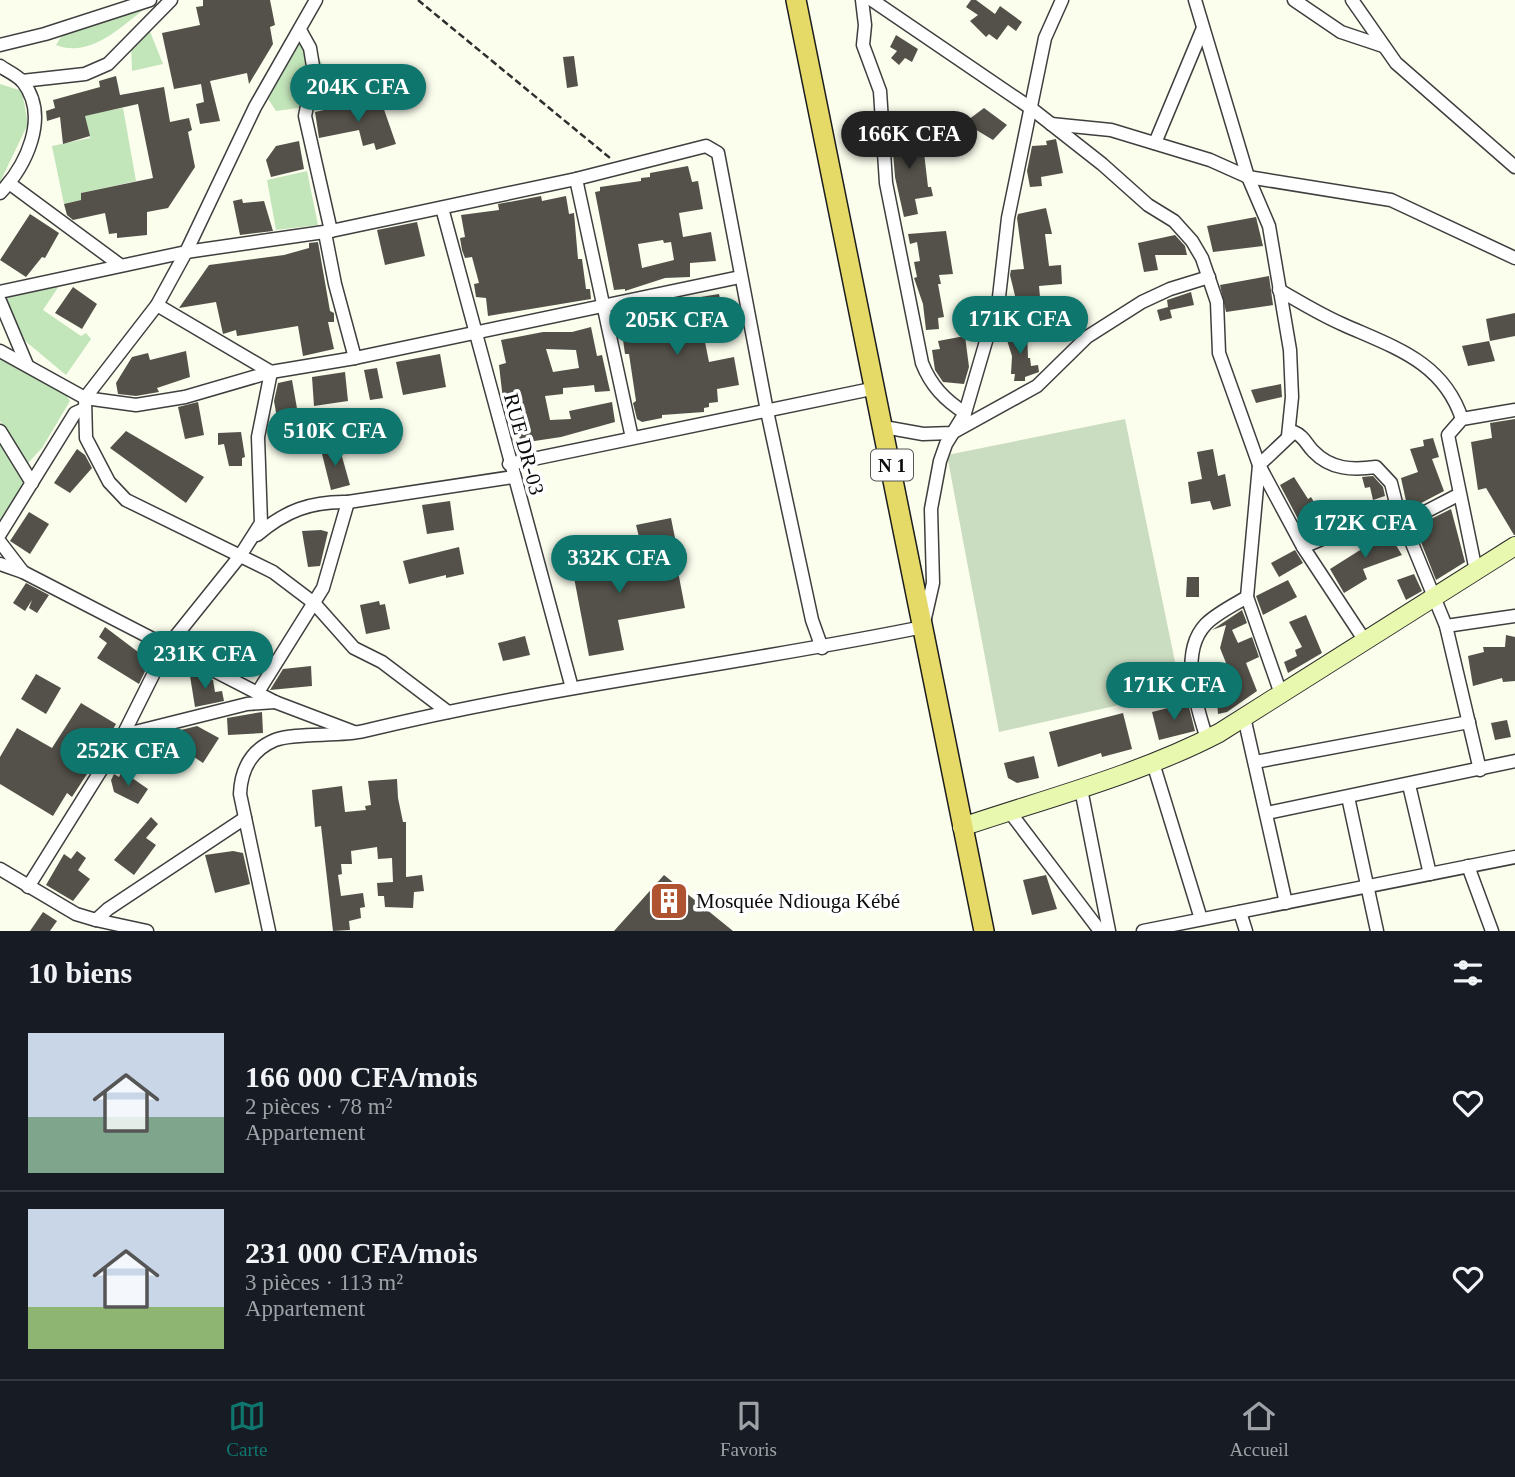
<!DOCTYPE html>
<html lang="fr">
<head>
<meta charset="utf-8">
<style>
  :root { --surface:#171b24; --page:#20242c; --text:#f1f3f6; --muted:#9ea1a6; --line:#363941; --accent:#0f766e }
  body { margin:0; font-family:"Times New Roman",serif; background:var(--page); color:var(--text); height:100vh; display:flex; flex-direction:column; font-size:26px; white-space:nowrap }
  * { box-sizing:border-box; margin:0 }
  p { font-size:23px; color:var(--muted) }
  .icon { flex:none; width:38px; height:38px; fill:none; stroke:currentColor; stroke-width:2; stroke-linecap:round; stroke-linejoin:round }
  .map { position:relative; height:931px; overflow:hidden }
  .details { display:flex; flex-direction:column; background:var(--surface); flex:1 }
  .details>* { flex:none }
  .price { position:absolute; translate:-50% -60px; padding:0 16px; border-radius:24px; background:var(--accent); color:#fff; font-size:23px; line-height:46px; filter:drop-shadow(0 2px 4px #0008) }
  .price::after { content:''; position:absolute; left:50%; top:42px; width:21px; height:16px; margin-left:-10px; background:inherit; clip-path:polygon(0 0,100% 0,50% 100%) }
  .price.selected { background:#222; color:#fff }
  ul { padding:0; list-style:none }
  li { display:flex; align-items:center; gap:21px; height:175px; padding:0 28px }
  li+li { border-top:2px solid var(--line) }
  li span { display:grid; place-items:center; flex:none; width:196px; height:140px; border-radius:0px; color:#555 }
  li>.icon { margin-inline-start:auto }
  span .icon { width:84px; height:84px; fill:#fffc; stroke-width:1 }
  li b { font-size:30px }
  h2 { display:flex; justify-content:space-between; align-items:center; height:84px; padding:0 28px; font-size:30px }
  .dock { display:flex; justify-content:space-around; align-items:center; height:98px; border-top:2px solid var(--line); background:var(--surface); font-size:19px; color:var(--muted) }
  .dock a { display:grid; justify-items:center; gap:4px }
  .dock .selected { color:var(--accent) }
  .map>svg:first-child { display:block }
</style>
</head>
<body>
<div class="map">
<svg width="1515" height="931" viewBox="0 0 1515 931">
  <rect width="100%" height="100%" fill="#fbfded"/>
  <g fill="#c3e5ba">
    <path d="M130,9L143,10C119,29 89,58 56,45L64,32Z"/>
    <polygon points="147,24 163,64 132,71 131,42"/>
    <polygon points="300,31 310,48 305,107 276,111 265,94"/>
    <polygon points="316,53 345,104 311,112"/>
    <polygon points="0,84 22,91 28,124 0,182"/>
    <polygon points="123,108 136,181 81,193 81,200 64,204 52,146 90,138 83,115"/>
    <polygon points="307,171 318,225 276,230 267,180"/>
    <polygon points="61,283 43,310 81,336 86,333 91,339 66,375 24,340 1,296"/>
    <polygon points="0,360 23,368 66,395 70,401 42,448 28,463 0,421"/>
    <polygon points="0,441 26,483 0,521"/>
  </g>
  <polygon fill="#cbddc1" points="1125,419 1181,691 999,732 947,455"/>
  <g fill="#54514a" fill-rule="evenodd">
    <polygon points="203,0 270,0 275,25 270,27 273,44 249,84 247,73 210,81 220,121 200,124 196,104 204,102 201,84 174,89 162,33 200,25 196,7 203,6"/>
    <polygon points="971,0 976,0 995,14 1000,6 1022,22 1016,31 1008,25 997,40 989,34 986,37 970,21 978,15 966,7"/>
    <polygon points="896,35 918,49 912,62 905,58 899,65 891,58 897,51 890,47"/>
    <polygon points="574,56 578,86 567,88 563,57"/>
    <polygon points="116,76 120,95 164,87 170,122 189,118 192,130 188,132 195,167 168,208 147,212 147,235 117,238 117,233 109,234 105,213 73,220 67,215 64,204 81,200 81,193 153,178 138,104 85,116 90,136 63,144 60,117 47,121 46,111 55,108 53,100 100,87 99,81"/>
    <polygon points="380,98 396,144 376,150 374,143 363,146 359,130 319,138 315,112 346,105 346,110 369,107 368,100"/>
    <polygon points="984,108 1007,125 993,140 973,128 968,120"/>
    <polygon points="906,127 912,146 923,144 928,187 931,187 933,196 915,199 918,214 904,217 895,177 891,129"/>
    <polygon points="1056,139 1063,173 1041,177 1042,186 1030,187 1027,171 1032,146 1047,145 1046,141"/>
    <polygon points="299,141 304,169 271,177 266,160 276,146"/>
    <path d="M688,166L692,182L698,181L703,209L679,213L683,237L711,232L716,261L690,263V277L665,278L625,291V289L614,290L595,192L600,191V187L641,181V178L650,177V173ZM663,240L664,243L671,242L674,260L642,268L638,244Z"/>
    <polygon points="541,196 542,201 566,196 569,214 574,213 578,259 582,259 586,289 590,289 591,299 488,316 486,298 476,297 474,284 479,283 472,257 465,258 462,250 460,238 465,237 461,215 499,210 498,204"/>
    <polygon points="242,199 243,203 264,201 273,231 240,235 233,201"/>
    <polygon points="1046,208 1052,234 1045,234 1049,266 1061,265 1062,284 1039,286 1042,319 1024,320 1022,307 1018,308 1010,275 1011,270 1024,269 1017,218 1018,214"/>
    <polygon points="30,214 59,233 45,258 42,257 26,277 0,260"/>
    <polygon points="1256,217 1263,246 1213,252 1207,226"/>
    <polygon points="417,222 425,256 385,265 377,230"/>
    <polygon points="946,231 953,274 939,275 941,284 938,284 944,317 938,318 939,329 926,330 923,304 914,278 917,277 914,262 920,261 917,242 910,244 908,234"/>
    <polygon points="1175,235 1185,246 1187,255 1155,255 1158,270 1144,272 1138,243"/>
    <polygon points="318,242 330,311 334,313 334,322 328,322 334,349 303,356 298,326 237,336 236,330 223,334 216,302 179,308 209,265 284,255 309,248 309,243"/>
    <polygon points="1269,276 1273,305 1226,312 1220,285"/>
    <polygon points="73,287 97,304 82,329 55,313"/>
    <polygon points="1191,292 1194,305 1170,310 1172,318 1160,321 1157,310 1168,307 1167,300"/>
    <polygon points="719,294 729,337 705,342 709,362 734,357 739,385 717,389 718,402 709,403 709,407 704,408 704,412 662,415 662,418 642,422 637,419 633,403 636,401 629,354 625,354 620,318 635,315 634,309 676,304 676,301"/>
    <polygon points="1515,313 1515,336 1490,341 1486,319"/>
    <path d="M591,327L597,356L602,355L610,391L595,392L594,385L586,386L563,388V394L545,396L550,420L571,419L569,411L612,402L615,422L561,437L521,443L516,426H521L517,403L503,400L499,365L506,363L501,340L543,332H572ZM546,349L576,350L579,368L553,372Z"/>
    <polygon points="1014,331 1027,331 1028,358 1030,358 1031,366 1038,365 1039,372 1025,377 1025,381 1014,381 1015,374 1011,374 1012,356 1005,334"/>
    <polygon points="965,336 969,367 964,384 943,382 935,370 932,350 940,349 938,341"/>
    <polygon points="1489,341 1495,361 1468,366 1462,346"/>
    <polygon points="186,351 190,377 157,388 159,392 136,396 118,394 116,383 132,357 148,353 150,360"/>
    <polygon points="440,354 446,387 403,395 396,362"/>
    <polygon points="377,368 383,398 370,400 364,370"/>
    <polygon points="345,372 348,401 314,406 312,377"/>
    <polygon points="292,380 298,414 277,418 274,401 278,383"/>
    <polygon points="1281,384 1282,397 1256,403 1251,390"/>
    <polygon points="198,402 204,435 185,439 178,407"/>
    <polygon points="1515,419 1515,535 1514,535 1486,488 1478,490 1471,442 1492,438 1490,423"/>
    <polygon points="126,431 204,477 186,503 110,448"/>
    <polygon points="241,432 245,457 242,458 242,466 229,466 224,444 218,445 218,433"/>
    <polygon points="1433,438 1439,457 1432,459 1444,491 1408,510 1401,478 1418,472 1410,449 1424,446 1423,440"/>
    <polygon points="339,446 350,485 331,490 321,450"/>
    <polygon points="77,449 85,455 92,468 70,493 54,483"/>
    <polygon points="1213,449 1218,476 1225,474 1231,506 1213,510 1210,501 1191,504 1188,482 1202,479 1197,452"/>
    <polygon points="1373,476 1383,487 1385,496 1373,500 1370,487 1365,488 1362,477"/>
    <polygon points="1294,477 1308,499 1311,497 1329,527 1307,536 1280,485"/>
    <polygon points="450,501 454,530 427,534 422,505"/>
    <polygon points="1451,509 1465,562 1436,580 1415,527"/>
    <polygon points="29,512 49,524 30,554 10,541"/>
    <polygon points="671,518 675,538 641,545 636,525"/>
    <polygon points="1380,525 1385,539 1391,537 1402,555 1363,569 1367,579 1344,593 1330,569 1376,540 1369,528"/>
    <polygon points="321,530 328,532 320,566 308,567 302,531"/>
    <polygon points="594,535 602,571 609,570 610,573 676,561 685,608 618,620 624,650 589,656 567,541"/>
    <polygon points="459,547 464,574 446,578 446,575 409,584 403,561"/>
    <polygon points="1295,550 1303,563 1279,577 1271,563"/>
    <polygon points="1414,574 1422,591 1406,600 1397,580"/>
    <polygon points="1187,577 1199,577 1199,597 1186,597"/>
    <polygon points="1288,580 1297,597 1263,615 1256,596"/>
    <polygon points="26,583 49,595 37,613 29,608 32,600 25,611 13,603"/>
    <polygon points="379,601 380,605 385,604 390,629 366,634 360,605"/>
    <polygon points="1242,610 1247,623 1232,630 1238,643 1252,637 1259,657 1246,663 1257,691 1227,712 1218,714 1217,702 1234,699 1215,669 1226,663 1220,648 1226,625 1212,630"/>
    <polygon points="1306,615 1322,653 1288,673 1284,662 1297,656 1295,650 1302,647 1289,622"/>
    <polygon points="105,627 150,661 139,684 97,658 107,643 99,637"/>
    <polygon points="1506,635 1515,637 1515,681 1503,682 1502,678 1473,686 1468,656 1484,652 1483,647 1505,647"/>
    <polygon points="525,636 530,655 503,661 498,643"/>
    <polygon points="311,666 312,686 270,690 283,669"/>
    <polygon points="36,674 61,688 46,714 21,699"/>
    <polygon points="202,674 213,680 215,692 222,691 224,701 195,707 190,676"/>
    <polygon points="81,703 116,724 102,748 100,747 82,771 87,774 72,797 67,793 53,816 0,784 0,757 17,728 52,748"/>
    <polygon points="1188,703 1195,731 1159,740 1152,712"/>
    <polygon points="262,712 263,733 228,735 227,718"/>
    <polygon points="1123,713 1132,749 1102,757 1101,753 1058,767 1049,732"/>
    <polygon points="1507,720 1511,737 1495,740 1491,723"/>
    <polygon points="197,726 219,738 203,763 161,735"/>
    <polygon points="1034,756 1039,778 1017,783 1008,778 1004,763"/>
    <polygon points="122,771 148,789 138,804 114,792 111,780 114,774 119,777"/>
    <polygon points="397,779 398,798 403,822 406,822 406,877 422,875 424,891 414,892 413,908 385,907 384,896 378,896 377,883 393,882 392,858 378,859 377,847 351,851 352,864 341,864 342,874 338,875 341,896 363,893 365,907 360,908 361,918 349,921 350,930 333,931 321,826 315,827 312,790 342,786 345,812 366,810 365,806 371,805 368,781"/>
    <polygon points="151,817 158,824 146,838 156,845 134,875 114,860"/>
    <polygon points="77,851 86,858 78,870 90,879 73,901 46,885 64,854 71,859"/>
    <polygon points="233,851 243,853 250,884 215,893 205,855"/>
    <polygon points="664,875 733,931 614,931"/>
    <polygon points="1046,875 1057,909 1032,915 1023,880"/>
    <polygon points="43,912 57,921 50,931 30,931"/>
  </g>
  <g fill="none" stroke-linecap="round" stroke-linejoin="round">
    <g stroke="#3f3f3f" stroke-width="15">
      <g id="minor">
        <polyline points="316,0 255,107 186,252 157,305 85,398 86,438 109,482 126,500 273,572 314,603 354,648 382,662 448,712"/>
        <path d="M862,0L865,25L863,45L880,91L886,183L922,363C931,386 945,400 965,413"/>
        <polyline points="872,0 1032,109 1102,164 1148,205 1174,221 1192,241 1202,258 1217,302 1219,353 1259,465 1303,547 1365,641"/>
        <polyline points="1195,0 1248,177 1269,226 1290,350 1292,397 1288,436"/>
        <polyline points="1294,0 1341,32 1383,46"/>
        <polyline points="1352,0 1396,63 1515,167"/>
        <polyline points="300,30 310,48 314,72 305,116 331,231"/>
        <polyline points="0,45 45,34 150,0"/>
        <path d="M0,66C7,71 17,75 23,82C50,117 26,166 0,193"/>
        <polyline points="22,81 85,74 108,64 171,0"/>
        <polyline points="1051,124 1111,130 1210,160 1248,177 1391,200 1515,258"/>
        <polyline points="1155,143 1203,28"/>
        <polyline points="576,179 632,438"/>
        <polyline points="9,183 120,265"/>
        <polyline points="442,208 572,688"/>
        <polyline points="325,233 335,284 355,358"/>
        <path d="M1279,290C1300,302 1321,315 1342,324C1393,347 1443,361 1462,419"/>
        <polyline points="0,292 186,252 331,231 576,179 706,146 718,153 767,411 812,620 822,648"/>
        <polyline points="0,301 27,365"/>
        <polyline points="0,351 85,398 136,405 185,397 271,372 355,358 740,277"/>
        <polyline points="884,427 923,434 952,433 1037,386 1087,337 1142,302 1170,289 1209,277"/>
        <polyline points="0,431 32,483"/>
        <polyline points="509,464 876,388"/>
        <polyline points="1404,523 1458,495"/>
        <polyline points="0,534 75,413 84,409"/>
        <path d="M257,535C285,511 311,501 348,502L513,477"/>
        <polyline points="0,542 23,572"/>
        <polyline points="1303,547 1397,507"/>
        <polyline points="0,564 23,572 275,702 354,732"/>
        <polyline points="1476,571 1448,435 1462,419 1515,410"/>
        <polyline points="1446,626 1515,616"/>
        <polyline points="258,692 323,588 348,502"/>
        <path d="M1281,694L1247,597L1259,465L1294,432C1304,436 1306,444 1313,451C1331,470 1353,470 1376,467L1391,483L1397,507L1446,626L1480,770"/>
        <polyline points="1244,717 1286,903"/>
        <polyline points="123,735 247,704 275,702"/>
        <path d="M1207,739C1197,707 1178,653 1206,624C1217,613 1234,605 1247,597"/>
        <polyline points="1255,762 1469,722"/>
        <polyline points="1153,763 1201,919"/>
        <polyline points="1409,785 1430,874"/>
        <polyline points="1081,789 1109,931"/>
        <polyline points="1348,797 1377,931"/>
        <polyline points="1009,811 1100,931"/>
        <polyline points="1267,813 1515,761"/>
        <polyline points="1468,866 1492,931"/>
        <polyline points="0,869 76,914 96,920 108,909 245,818"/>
        <polyline points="28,887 123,735 167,647 240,556 261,523 258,437 271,372 157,305"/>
        <polyline points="1240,912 1246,931"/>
        <polyline points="96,920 147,931"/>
        <path d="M269,931L240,794C241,770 251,750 275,740C295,732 340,737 364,731C549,686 737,665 923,627L933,583L931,509L940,461L946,444L965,413L999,297L1008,218L1045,38L1062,0"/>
        <polyline points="1143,931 1515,857"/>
      </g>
    </g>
    <g stroke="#2e2e2e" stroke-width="20">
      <path id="secondary" d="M962,827C1048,798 1138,775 1219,733L1515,546"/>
    </g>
    <g stroke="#1d1d1d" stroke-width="22">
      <polyline id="trunk" points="796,0 984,931"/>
    </g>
    <polyline stroke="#2e2e2e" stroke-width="2.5" stroke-dasharray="7 3.5" stroke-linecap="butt" points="418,0 610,158"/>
    <use href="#minor" stroke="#fff" stroke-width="12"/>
    <use href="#secondary" stroke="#e8f8ae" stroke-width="18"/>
    <use href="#trunk" stroke="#e5da68" stroke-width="19"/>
  </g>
  <defs>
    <g id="building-square" transform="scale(2.0125)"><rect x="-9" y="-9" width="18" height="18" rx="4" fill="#af5331" stroke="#fff"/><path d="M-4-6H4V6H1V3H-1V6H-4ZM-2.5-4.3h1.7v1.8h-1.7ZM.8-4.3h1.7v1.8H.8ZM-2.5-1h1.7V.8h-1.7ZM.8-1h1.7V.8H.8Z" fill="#fff"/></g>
  </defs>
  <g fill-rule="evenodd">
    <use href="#building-square" x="669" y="901"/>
  </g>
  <g text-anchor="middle" stroke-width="7" stroke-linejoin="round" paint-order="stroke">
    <rect fill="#fff" stroke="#555" stroke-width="2" x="871" y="449.5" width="42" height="31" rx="5"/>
    <g font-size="19" font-weight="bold" fill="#0c0c0c">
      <text x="892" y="472">N 1</text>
    </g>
    <g font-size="21" fill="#0c0c0c" stroke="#fff">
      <text transform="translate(524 444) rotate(75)" y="7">RUE DR-03</text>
    </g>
    <g font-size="21" fill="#0c0c0c" stroke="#fff" text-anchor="start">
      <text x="696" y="908">Mosquée Ndiouga Kébé</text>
    </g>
  </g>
</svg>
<b class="price" style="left:358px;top:124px">204K CFA</b>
<b class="price selected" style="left:909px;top:171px">166K CFA</b>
<b class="price" style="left:1020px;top:356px">171K CFA</b>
<b class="price" style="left:677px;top:357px">205K CFA</b>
<b class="price" style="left:335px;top:468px">510K CFA</b>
<b class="price" style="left:1365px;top:560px">172K CFA</b>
<b class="price" style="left:619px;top:595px">332K CFA</b>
<b class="price" style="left:205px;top:691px">231K CFA</b>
<b class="price" style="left:1174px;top:722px">171K CFA</b>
<b class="price" style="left:128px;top:788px">252K CFA</b>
</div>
<section class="details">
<h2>10 biens<svg class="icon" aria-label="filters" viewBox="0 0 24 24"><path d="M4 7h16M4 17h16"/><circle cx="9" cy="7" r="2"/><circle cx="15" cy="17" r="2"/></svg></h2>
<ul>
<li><span style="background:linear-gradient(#c9d6e8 60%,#7fa58c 0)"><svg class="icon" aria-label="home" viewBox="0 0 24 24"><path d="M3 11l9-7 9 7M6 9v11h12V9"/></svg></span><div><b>166 000 CFA/mois</b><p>2 pièces · 78 m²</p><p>Appartement</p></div><svg class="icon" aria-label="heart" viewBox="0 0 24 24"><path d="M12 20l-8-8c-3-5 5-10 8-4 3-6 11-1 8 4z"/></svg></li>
<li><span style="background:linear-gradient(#c9d6e8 70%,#8fb573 0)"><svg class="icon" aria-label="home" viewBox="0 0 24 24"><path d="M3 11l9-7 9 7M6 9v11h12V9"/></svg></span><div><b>231 000 CFA/mois</b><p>3 pièces · 113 m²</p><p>Appartement</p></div><svg class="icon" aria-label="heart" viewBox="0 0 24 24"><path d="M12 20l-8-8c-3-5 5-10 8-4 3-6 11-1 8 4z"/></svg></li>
</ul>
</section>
<nav class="dock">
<a class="selected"><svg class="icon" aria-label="map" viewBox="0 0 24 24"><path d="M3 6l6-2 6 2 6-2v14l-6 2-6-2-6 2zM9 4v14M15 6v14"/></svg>Carte</a>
<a><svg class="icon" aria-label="saved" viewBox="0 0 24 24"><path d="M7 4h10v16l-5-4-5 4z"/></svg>Favoris</a>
<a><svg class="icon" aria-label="home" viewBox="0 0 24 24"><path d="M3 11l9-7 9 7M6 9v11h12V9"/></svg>Accueil</a>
</nav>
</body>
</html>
